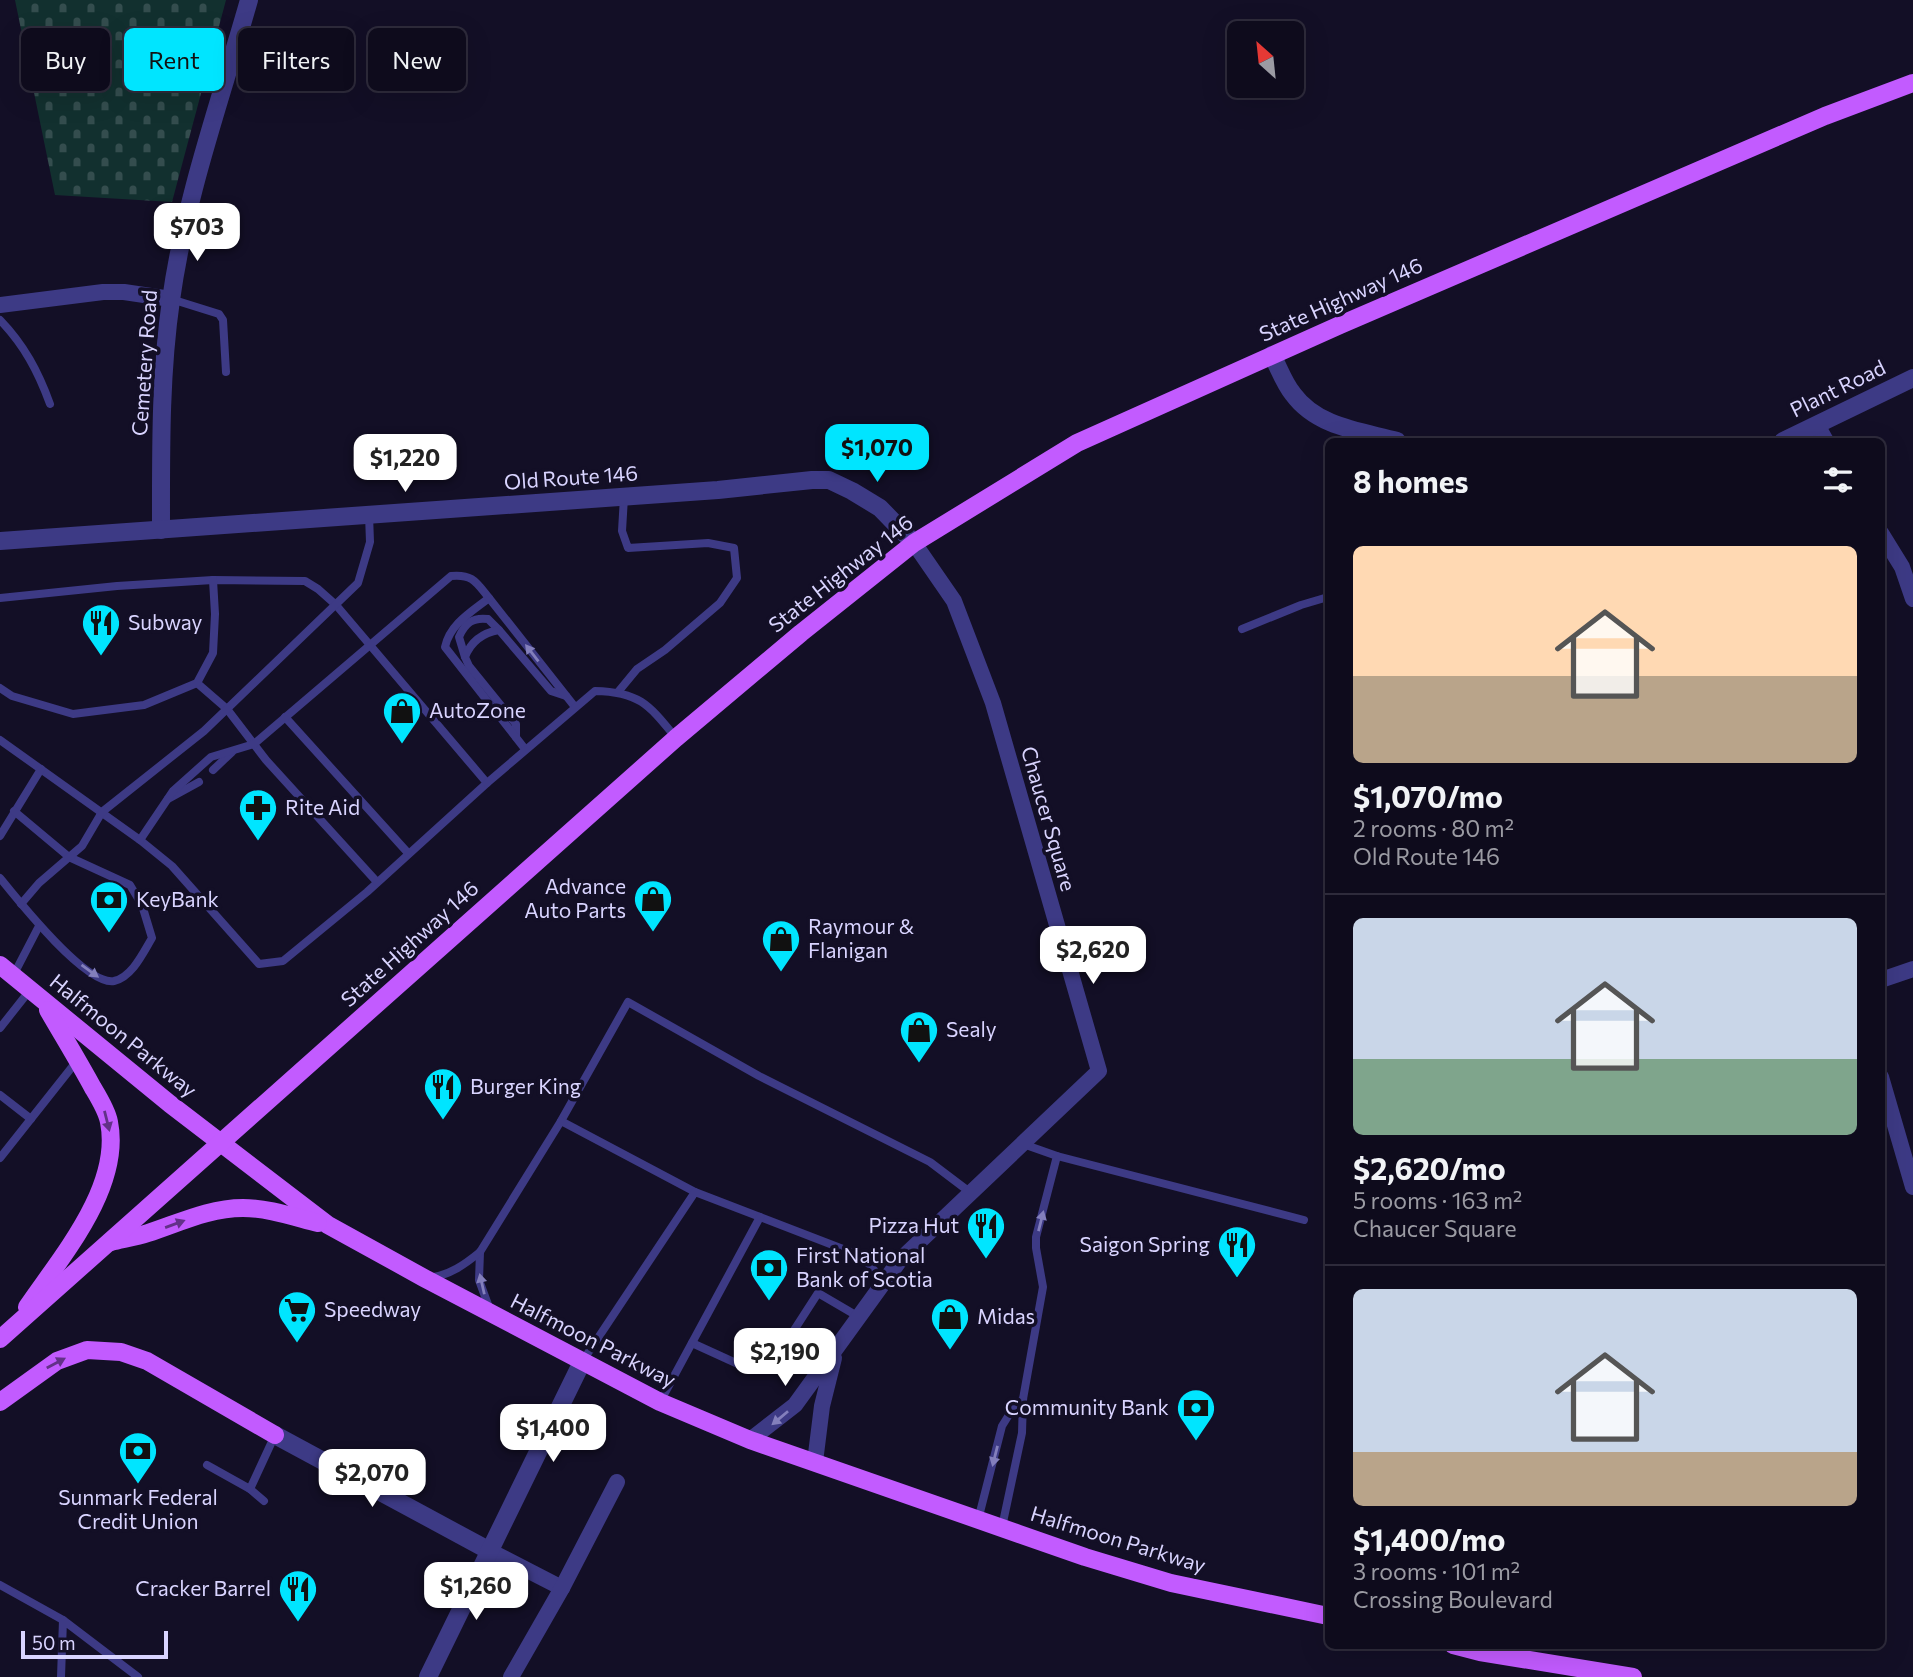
<!DOCTYPE html>
<html lang="en">
<head>
<meta charset="utf-8">
<style>
  :root { --surface:#0e0b1c; --page:#171425; --text:#f1f3f6; --muted:#9b9ba3; --line:#2e2b3b; --accent:#00e5ff }
  body { margin:0; font-family:Commissioner,sans-serif; background:var(--page); color:var(--text); height:100vh; display:flex; flex-direction:column; font-size:26px; white-space:nowrap }
  * { box-sizing:border-box; margin:0 }
  p { font-size:23px; color:var(--muted) }
  .icon { flex:none; width:38px; height:38px; fill:none; stroke:currentColor; stroke-width:2; stroke-linecap:round; stroke-linejoin:round }
  .map { position:relative; flex:1; overflow:hidden }
  .sheet { position:absolute; left:1325px; top:438px; width:560px; height:1211px; display:flex; flex-direction:column; background:var(--surface); border-radius:10px; box-shadow:0 7px 28px #0002,0 0 0 2px var(--line) }
  .sheet>* { flex:none }
  .guide { position:absolute; left:21px; top:28px; width:665px; height:63px; display:flex; gap:14px }
  .needle { width:46px; rotate:333deg }
  .buttons { position:absolute; left:1227px; top:21px; display:grid; gap:14px }
  .buttons a { display:grid; place-items:center; width:77px; height:77px; border-radius:10px; background:var(--surface); box-shadow:0 7px 28px #0002,0 0 0 2px var(--line); font-size:35px }
  .scale { position:absolute; left:21px; bottom:18px; width:147px; box-sizing:border-box; padding-left:7px; border:4px solid #d9d4ff; border-top:0; font-size:19px; line-height:24px; white-space:nowrap; color:#d9d4ff; -webkit-text-stroke:5px #130f26; paint-order:stroke }
  .price { position:absolute; translate:-50% -60px; padding:0 16px; border-radius:14px; background:#fff; color:#222; font-size:23px; line-height:46px; filter:drop-shadow(0 2px 4px #0008) }
  .price::after { content:''; position:absolute; left:50%; top:42px; width:21px; height:16px; margin-left:-10px; background:inherit; clip-path:polygon(0 0,100% 0,50% 100%) }
  .price.on { background:var(--accent); color:#111 }
  ul { padding:0; list-style:none }
  li { display:grid; align-content:center; gap:14px; height:371px; padding:0 28px }
  li+li { border-top:2px solid var(--line) }
  li span { display:grid; place-items:center; height:217px; border-radius:10px; color:#555 }
  li>.icon { margin-inline-start:auto }
  span .icon { width:126px; height:126px; fill:#fffc; stroke-width:1 }
  li b { font-size:30px }
  h2 { display:flex; justify-content:space-between; align-items:center; height:84px; padding:0 28px; font-size:30px }
  .pill { padding:0 24px; border-radius:10px; background:var(--surface); box-shadow:0 7px 28px #0002,0 0 0 2px var(--line); font-size:24px; line-height:63px }
  .pill.on { background:var(--accent); color:#111 }
  .map>svg:first-child { display:block }
</style>
</head>
<body>
<div class="map">
<svg width="1913" height="1677" viewBox="0 0 1913 1677">
  <defs>
    <pattern id="cemetery-stones" width="16" height="16" patternUnits="userSpaceOnUse" patternTransform="scale(1.75)"><rect width="16" height="16" fill="#12302f"/><path d="M2 7V4a2 2 0 0 1 4 0v3zM10 15v-3a2 2 0 0 1 4 0v3z" fill="#344d4e"/></pattern>
  </defs>
  <rect width="100%" height="100%" fill="#130f26"/>
  <polygon fill="url(#cemetery-stones)" points="15,0 226,0 172,202 55,195"/>
  <g fill="none" stroke-linecap="round" stroke-linejoin="round">
    <g stroke="#3d3a85" stroke-width="8">
      <polyline points="171,299 219,314 223,320 226,372"/>
      <path d="M0,320C24,345 38,371 50,404"/>
      <polyline points="0,598 117,586 213,580 305,581 318,589 336,605 487,783 367,892 283,961 259,964 172,866 140,840 0,740"/>
      <polyline points="1242,629 1301,605 1328,597"/>
      <path d="M465,657L459,637C465,623 473,617 488,619L499,630"/>
      <polyline points="197,683 227,709 266,760 377,882"/>
      <polyline points="0,688 12,696 73,714 144,705 197,683 213,653 215,614 213,580"/>
      <polyline points="618,692 637,669 665,650 720,603 737,578 734,548 708,543 628,548 622,531 624,497"/>
      <polyline points="285,717 408,853"/>
      <path d="M516,737V724L469,666L465,657C471,641 482,633 499,630L551,691L566,696"/>
      <path d="M525,749L445,647C450,624 471,612 489,598L575,707"/>
      <polyline points="213,770 232,752"/>
      <path d="M487,783L595,691C640,692 649,705 676,738"/>
      <polyline points="168,799 199,782"/>
      <polyline points="0,836 41,769"/>
      <path d="M140,840L173,791L211,757L254,744L451,576C473,574 476,582 489,598"/>
      <path d="M0,878C17,899 86,986 114,981C132,977 143,953 152,938L142,905L130,885L69,857L14,811"/>
      <polyline points="21,904 39,883 82,846 102,812 204,731 358,583 370,542 369,515"/>
      <polyline points="13,976 39,926"/>
      <polyline points="0,1028 30,990"/>
      <polyline points="0,1095 31,1119"/>
      <polyline points="561,1121 628,1002 759,1076 930,1162 971,1193"/>
      <polyline points="1023,1144 1057,1156 1304,1220"/>
      <polyline points="0,1158 76,1062"/>
      <polyline points="480,1252 479,1280 490,1310"/>
      <path d="M429,1278C450,1275 464,1265 480,1252L561,1121L695,1192"/>
      <polyline points="692,1343 749,1369 769,1369 818,1293 859,1317"/>
      <polyline points="582,1362 695,1192 856,1254 869,1264 884,1282"/>
      <polyline points="660,1402 760,1217"/>
      <polyline points="207,1465 250,1489 264,1501"/>
      <polyline points="250,1489 275,1435"/>
      <polyline points="978,1520 1002,1426 1012,1410 1023,1399"/>
      <polyline points="1002,1527 1022,1433 1023,1399 1043,1287 1036,1248 1036,1237 1057,1156"/>
      <polyline points="0,1585 63,1620"/>
      <polyline points="61,1677 63,1620 138,1677"/>
    </g>
    <g stroke="#3d3a85" stroke-width="16">
      <polyline points="0,305 103,292 124,292 171,299"/>
      <polyline points="1817,425 1826,441"/>
      <polyline points="1881,533 1902,567 1913,599"/>
      <polyline points="1881,980 1913,969"/>
      <polyline points="1881,1077 1913,1187"/>
      <polyline points="750,1440 795,1405 900,1260 1099,1071 993,703 954,601 914,543"/>
      <polyline points="815,1462 822,1406 834,1358"/>
      <polyline points="488,1550 562,1588"/>
      <polyline points="511,1677 562,1588 617,1482"/>
    </g>
    <g stroke="#3d3a85" stroke-width="18">
      <path d="M1272,355C1279,368 1284,383 1293,394C1317,427 1360,431 1397,441"/>
      <polyline points="1783,441 1913,378"/>
      <path d="M161,530C161,453 160,376 171,300C185,198 221,99 249,0"/>
      <polyline points="0,541 718,490 812,480 829,480 852,491 880,508 914,543"/>
      <polyline points="275,1435 488,1550"/>
      <polyline points="428,1677 582,1362"/>
    </g>
    <g stroke="#c25bff" stroke-width="18">
      <polyline points="0,965 170,1104 328,1225 424,1278 660,1402 750,1440 1085,1557 1171,1583 1328,1616"/>
      <path d="M111,1242C123,1239 136,1237 148,1233C179,1223 209,1208 243,1208C268,1208 294,1217 318,1223"/>
      <path d="M27,1307C61,1257 122,1187 109,1122C107,1111 99,1098 93,1088C79,1062 63,1036 48,1010"/>
      <polyline points="0,1339 676,738 801,633 914,543 1077,443 1340,325 1825,116 1913,83"/>
      <polyline points="0,1402 57,1361 87,1350 121,1352 147,1361 275,1435"/>
      <polyline points="1453,1645 1480,1652 1633,1677"/>
    </g>
  </g>
  <defs><path id="oneway-solid" d="M-6-.8H1V-3.2L6.5 0L1 3.2V.8H-6Z" transform="scale(1.75)"/></defs>
  <g fill="#837fbc">
    <use href="#oneway-solid" transform="translate(532 653) rotate(-128)"/>
    <use href="#oneway-solid" transform="translate(90 971) rotate(36)"/>
    <use href="#oneway-solid" transform="translate(1041 1221) rotate(-76)"/>
    <use href="#oneway-solid" transform="translate(482 1284) rotate(-103)"/>
    <use href="#oneway-solid" transform="translate(780 1418) rotate(140)"/>
    <use href="#oneway-solid" transform="translate(995 1456) rotate(104)"/>
  </g>
  <g fill="#623188">
    <use href="#oneway-solid" transform="translate(107 1121) rotate(76)"/>
    <use href="#oneway-solid" transform="translate(175 1224) rotate(-20)"/>
    <use href="#oneway-solid" transform="translate(56 1363) rotate(-28)"/>
  </g>
  <defs>
    <g id="restaurant-pin" transform="scale(2.0125)"><path d="M0 17L-7.5 6A9.5 9.5 0 1 1 7.5 6Z" fill="#00e5ff" stroke="#130f26"/><path d="M-5-6h1v4h1v-4h1v4h1v-4h1v5L-1.5 .5V6h-2V.5L-5-1ZM5-6V6H3V1.5H1.5Q1.5-4 5-6Z" fill="#111"/></g>
    <g id="shop-pin" transform="scale(2.0125)"><path d="M0 17L-7.5 6A9.5 9.5 0 1 1 7.5 6Z" fill="#00e5ff" stroke="#130f26"/><path d="M-5-2.5h2.3a2.7 3.5 0 0 1 5.4 0H5L5.5 6h-11ZM-1.5-2.5h3a1.5 2.3 0 0 0-3 0Z" fill="#111"/></g>
    <g id="pharmacy-pin" transform="scale(2.0125)"><path d="M0 17L-7.5 6A9.5 9.5 0 1 1 7.5 6Z" fill="#00e5ff" stroke="#130f26"/><path d="M-2-6h4v4h4v4h-4v4h-4v-4h-4v-4h4Z" fill="#111"/></g>
    <g id="bank-pin" transform="scale(2.0125)"><path d="M0 17L-7.5 6A9.5 9.5 0 1 1 7.5 6Z" fill="#00e5ff" stroke="#130f26"/><path d="M-6-4H6V4H-6ZM0-2.3a2.3 2.3 0 1 0 0 4.6a2.3 2.3 0 1 0 0-4.6Z" fill="#111"/></g>
    <g id="supermarket-pin" transform="scale(2.0125)"><path d="M0 17L-7.5 6A9.5 9.5 0 1 1 7.5 6Z" fill="#00e5ff" stroke="#130f26"/><path d="M-6-5.5h2.5l.6 2H6L4.5 2H-2.5L-4.4-4H-6ZM-1.5 3.2a1.3 1.3 0 1 0 .1 0ZM3 3.2a1.3 1.3 0 1 0 .1 0Z" fill="#111"/></g>
  </defs>
  <g fill-rule="evenodd">
    <use href="#restaurant-pin" x="101" y="623"/>
    <use href="#shop-pin" x="402" y="711"/>
    <use href="#pharmacy-pin" x="258" y="808"/>
    <use href="#shop-pin" x="653" y="899"/>
    <use href="#bank-pin" x="109" y="900"/>
    <use href="#shop-pin" x="781" y="939"/>
    <use href="#shop-pin" x="919" y="1030"/>
    <use href="#restaurant-pin" x="443" y="1087"/>
    <use href="#restaurant-pin" x="986" y="1226"/>
    <use href="#restaurant-pin" x="1237" y="1245"/>
    <use href="#bank-pin" x="769" y="1268"/>
    <use href="#supermarket-pin" x="297" y="1310"/>
    <use href="#shop-pin" x="950" y="1317"/>
    <use href="#bank-pin" x="1196" y="1408"/>
    <use href="#bank-pin" x="138" y="1451"/>
    <use href="#restaurant-pin" x="298" y="1589"/>
  </g>
  <g text-anchor="middle" stroke-width="7" stroke-linejoin="round" paint-order="stroke">
    <g font-size="21" fill="#d9d4ff" stroke="#130f26">
      <text transform="translate(1341 300) rotate(-24)" y="7">State Highway 146</text>
      <text transform="translate(145 363) rotate(-86)" y="7">Cemetery Road</text>
      <text transform="translate(1838 389) rotate(-26)" y="7">Plant Road</text>
      <text transform="translate(571 478) rotate(-4)" y="7">Old Route 146</text>
      <text transform="translate(841 574) rotate(-38)" y="7">State Highway 146</text>
      <text transform="translate(1048 819) rotate(74)" y="7">Chaucer Square</text>
      <text transform="translate(410 944) rotate(-42)" y="7">State Highway 146</text>
      <text transform="translate(123 1036) rotate(39)" y="7">Halfmoon Parkway</text>
      <text transform="translate(593 1341) rotate(27)" y="7">Halfmoon Parkway</text>
      <text transform="translate(1118 1540) rotate(17)" y="7">Halfmoon Parkway</text>
    </g>
    <g font-size="21" fill="#d9d4ff" stroke="#130f26" text-anchor="start">
      <text x="128" y="630">Subway</text>
      <text x="429" y="718">AutoZone</text>
      <text x="285" y="815">Rite Aid</text>
      <text x="626" y="894" text-anchor="end">Advance<tspan x="626" dy="24">Auto Parts</tspan></text>
      <text x="136" y="907">KeyBank</text>
      <text x="808" y="934">Raymour &amp;<tspan x="808" dy="24">Flanigan</tspan></text>
      <text x="946" y="1037">Sealy</text>
      <text x="470" y="1094">Burger King</text>
      <text x="959" y="1233" text-anchor="end">Pizza Hut</text>
      <text x="1210" y="1252" text-anchor="end">Saigon Spring</text>
      <text x="796" y="1263">First National<tspan x="796" dy="24">Bank of Scotia</tspan></text>
      <text x="324" y="1317">Speedway</text>
      <text x="977" y="1324">Midas</text>
      <text x="1169" y="1415" text-anchor="end">Community Bank</text>
      <text x="138" y="1505" text-anchor="middle">Sunmark Federal<tspan x="138" dy="24">Credit Union</tspan></text>
      <text x="271" y="1596" text-anchor="end">Cracker Barrel</text>
    </g>
  </g>
</svg>
<div class="buttons">
<a><svg class="needle" viewBox="-14 -14 28 28"><path d="M0-13l5 13h-10z" fill="#e53935"/><path d="M0 13l5-13h-10z" fill="#9b9ba3"/></svg></a>
</div>
<div class="scale">50 m</div>
<b class="price" style="left:197px;top:263px">$703</b>
<b class="price on" style="left:877px;top:484px">$1,070</b>
<b class="price" style="left:405px;top:494px">$1,220</b>
<b class="price" style="left:1093px;top:986px">$2,620</b>
<b class="price" style="left:785px;top:1388px">$2,190</b>
<b class="price" style="left:553px;top:1464px">$1,400</b>
<b class="price" style="left:372px;top:1509px">$2,070</b>
<b class="price" style="left:476px;top:1622px">$1,260</b>
<div class="guide">
<a class="pill">Buy</a>
<a class="pill on">Rent</a>
<a class="pill">Filters</a>
<a class="pill">New</a>
</div>
<section class="sheet">
<h2>8 homes<svg class="icon" aria-label="filters" viewBox="0 0 24 24"><path d="M4 7h16M4 17h16"/><circle cx="9" cy="7" r="2"/><circle cx="15" cy="17" r="2"/></svg></h2>
<ul>
<li><span style="background:linear-gradient(#ffd9b3 60%,#b9a48a 0)"><svg class="icon" aria-label="home" viewBox="0 0 24 24"><path d="M3 11l9-7 9 7M6 9v11h12V9"/></svg></span><div><b>$1,070/mo</b><p>2 rooms · 80 m²</p><p>Old Route 146</p></div></li>
<li><span style="background:linear-gradient(#c9d6e8 65%,#7fa58c 0)"><svg class="icon" aria-label="home" viewBox="0 0 24 24"><path d="M3 11l9-7 9 7M6 9v11h12V9"/></svg></span><div><b>$2,620/mo</b><p>5 rooms · 163 m²</p><p>Chaucer Square</p></div></li>
<li><span style="background:linear-gradient(#c9d6e8 75%,#b9a48a 0)"><svg class="icon" aria-label="home" viewBox="0 0 24 24"><path d="M3 11l9-7 9 7M6 9v11h12V9"/></svg></span><div><b>$1,400/mo</b><p>3 rooms · 101 m²</p><p>Crossing Boulevard</p></div></li>
</ul>
</section>
</div>
</body>
</html>
